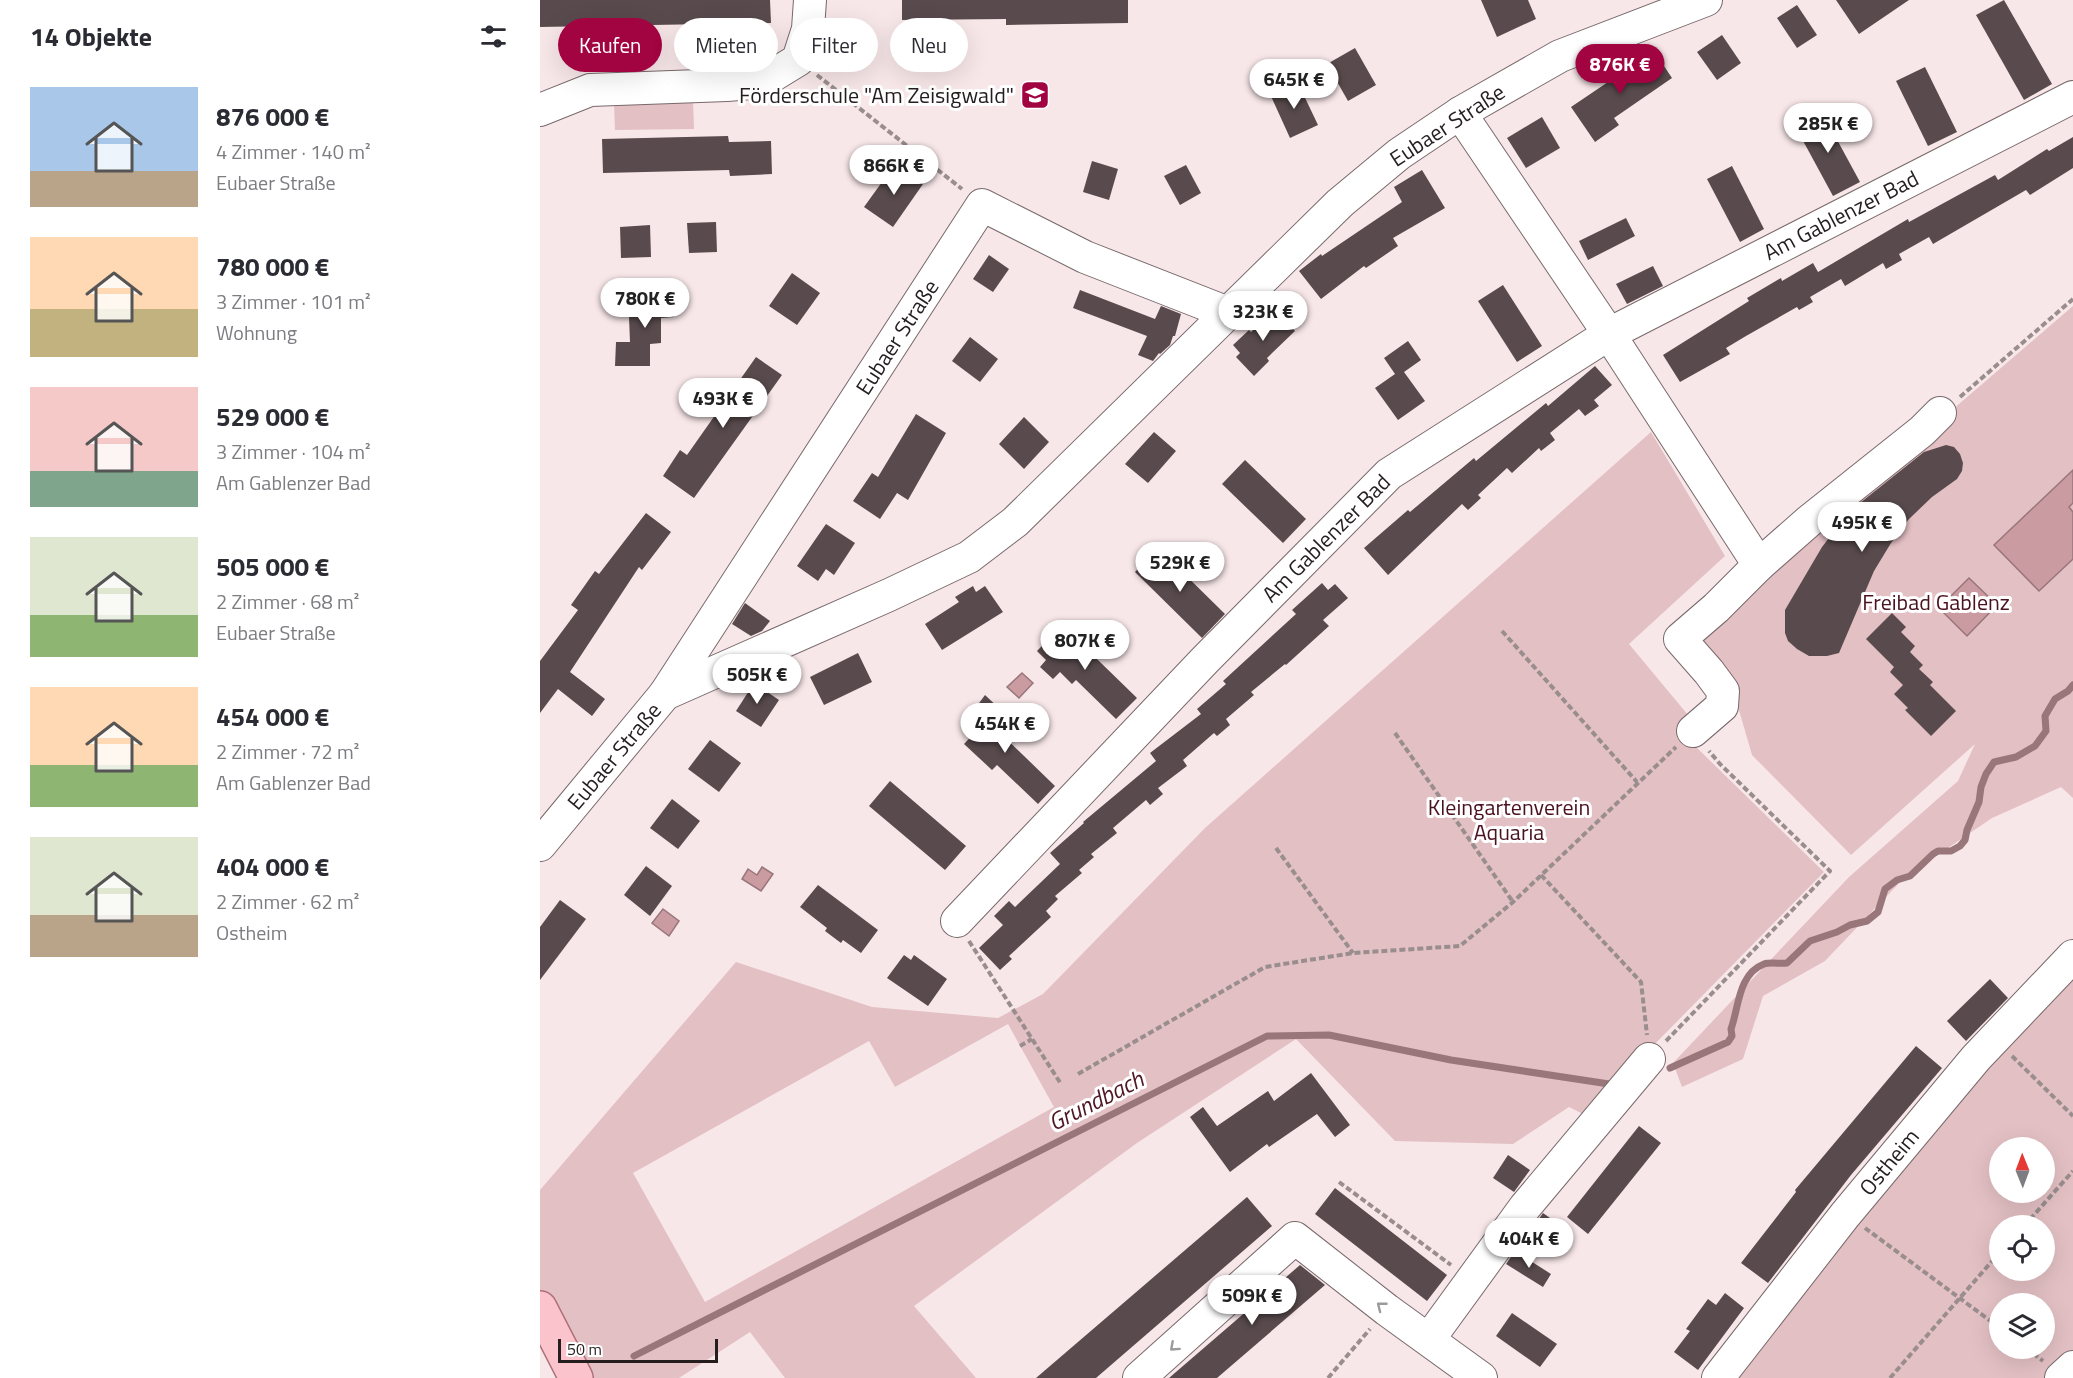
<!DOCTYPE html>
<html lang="de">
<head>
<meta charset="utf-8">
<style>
  :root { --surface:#fff; --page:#f7f7f7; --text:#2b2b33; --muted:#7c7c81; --accent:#a10440 }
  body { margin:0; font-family:"Titillium Web",sans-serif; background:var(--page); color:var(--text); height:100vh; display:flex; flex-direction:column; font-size:22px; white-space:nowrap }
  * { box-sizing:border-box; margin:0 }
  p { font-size:20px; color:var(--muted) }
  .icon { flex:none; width:33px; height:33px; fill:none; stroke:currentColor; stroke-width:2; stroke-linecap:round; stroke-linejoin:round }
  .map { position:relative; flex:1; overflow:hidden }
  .side { display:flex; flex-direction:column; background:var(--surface); width:540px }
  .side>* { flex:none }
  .hud { position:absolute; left:18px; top:18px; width:570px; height:54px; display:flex; gap:12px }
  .needle { width:39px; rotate:359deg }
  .controls { position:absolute; left:1449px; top:1137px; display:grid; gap:12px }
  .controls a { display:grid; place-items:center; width:66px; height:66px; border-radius:50%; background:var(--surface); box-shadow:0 6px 24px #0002; font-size:30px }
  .scale { position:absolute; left:18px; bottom:15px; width:160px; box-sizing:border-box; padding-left:6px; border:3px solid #241e1f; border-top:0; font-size:16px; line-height:21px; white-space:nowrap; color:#241e1f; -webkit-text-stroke:4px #fff; paint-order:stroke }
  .price { position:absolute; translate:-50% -51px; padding:0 14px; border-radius:21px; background:#fff; color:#222; font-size:20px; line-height:39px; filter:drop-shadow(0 2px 3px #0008) }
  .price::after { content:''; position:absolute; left:50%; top:36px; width:18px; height:14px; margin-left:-9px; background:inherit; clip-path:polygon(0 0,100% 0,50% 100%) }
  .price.on { background:var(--accent); color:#fff }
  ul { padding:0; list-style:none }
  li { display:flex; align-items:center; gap:18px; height:150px; padding:0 30px }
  li span { display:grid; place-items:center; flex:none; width:168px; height:120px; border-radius:0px; color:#555 }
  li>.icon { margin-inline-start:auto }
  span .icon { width:72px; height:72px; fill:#fffc; stroke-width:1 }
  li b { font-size:26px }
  h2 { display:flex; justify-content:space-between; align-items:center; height:72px; padding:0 30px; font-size:26px }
  .chip { padding:0 21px; border-radius:27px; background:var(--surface); box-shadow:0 6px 24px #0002; font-size:21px; line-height:54px }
  .chip.on { background:var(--accent); color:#fff }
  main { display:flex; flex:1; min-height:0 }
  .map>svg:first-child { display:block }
</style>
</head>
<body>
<main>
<section class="side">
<h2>14 Objekte<svg class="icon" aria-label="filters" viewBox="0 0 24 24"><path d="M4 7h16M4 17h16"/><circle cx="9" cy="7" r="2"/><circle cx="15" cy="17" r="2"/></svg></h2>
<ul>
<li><span style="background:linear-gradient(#a9c7e8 70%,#b9a48a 0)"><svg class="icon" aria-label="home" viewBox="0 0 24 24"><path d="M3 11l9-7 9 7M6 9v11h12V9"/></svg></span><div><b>876 000 €</b><p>4 Zimmer · 140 m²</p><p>Eubaer Straße</p></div></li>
<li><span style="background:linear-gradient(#ffd9b3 60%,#c2b280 0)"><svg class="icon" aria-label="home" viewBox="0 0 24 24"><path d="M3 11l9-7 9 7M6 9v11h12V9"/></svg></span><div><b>780 000 €</b><p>3 Zimmer · 101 m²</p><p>Wohnung</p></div></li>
<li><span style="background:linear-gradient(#f6c9c9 70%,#7fa58c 0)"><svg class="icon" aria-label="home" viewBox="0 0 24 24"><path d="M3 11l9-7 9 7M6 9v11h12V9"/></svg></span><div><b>529 000 €</b><p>3 Zimmer · 104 m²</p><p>Am Gablenzer Bad</p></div></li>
<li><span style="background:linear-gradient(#dfe7d0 65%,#8fb573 0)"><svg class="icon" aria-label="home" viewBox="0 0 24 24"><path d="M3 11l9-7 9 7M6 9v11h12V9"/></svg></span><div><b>505 000 €</b><p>2 Zimmer · 68 m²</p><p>Eubaer Straße</p></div></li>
<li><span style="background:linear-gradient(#ffd9b3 65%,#8fb573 0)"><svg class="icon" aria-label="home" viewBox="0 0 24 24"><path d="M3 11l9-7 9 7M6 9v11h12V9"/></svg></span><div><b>454 000 €</b><p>2 Zimmer · 72 m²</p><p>Am Gablenzer Bad</p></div></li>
<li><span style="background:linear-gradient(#dfe7d0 65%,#b9a48a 0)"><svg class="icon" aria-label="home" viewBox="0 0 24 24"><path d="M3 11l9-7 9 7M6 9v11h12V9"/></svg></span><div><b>404 000 €</b><p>2 Zimmer · 62 m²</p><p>Ostheim</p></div></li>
</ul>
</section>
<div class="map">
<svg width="1533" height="1378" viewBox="0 0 1533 1378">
  <rect width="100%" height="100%" fill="#f8e7e9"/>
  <g fill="#e3c0c4" fill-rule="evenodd">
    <polygon points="153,99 154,129 75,130 74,103"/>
    <polygon points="1533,306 1533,798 1521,787 1452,818 1364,878 1285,961 1223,996 1203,1059 1142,1087 1133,1063 1309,877 1418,781 1435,744 1311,855 1212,755 1190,679 1159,640 1405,416"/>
    <path d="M1111,432L1185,556L1089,644L1153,721L1154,745L1284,872L1107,1052L1053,1119L1029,1107L973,1144L855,1141L756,1039L597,1143L374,1306L436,1378H245L210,1332L139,1378H39L0,1300V1190L196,962L332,1007L458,1018L503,994L665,828ZM468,1024L514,1107L165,1302L93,1173L329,1041L355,1087Z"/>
    <path d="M1533,972V1378H1185L1311,1215ZM1460,1148H1504V1192H1460ZM1460,1226H1504V1270H1460ZM1460,1304H1504V1348H1460Z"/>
  </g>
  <g fill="#ca9ba1" stroke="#98767a" stroke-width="1.5">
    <polygon points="1533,470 1533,503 1529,507 1533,512 1533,559 1499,591 1454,545"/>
    <polygon points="1429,578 1457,605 1427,636 1399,608"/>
    <polygon points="482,673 493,683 479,698 467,687"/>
    <polygon points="222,867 233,874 221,891 202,879 208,869 217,875"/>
    <polygon points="123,909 139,921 129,936 112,923"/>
  </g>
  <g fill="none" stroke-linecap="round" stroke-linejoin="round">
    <g stroke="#98767a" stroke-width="7">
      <path d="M1130,1068L1188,1042L1192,1036L1191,1029C1199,1007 1198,974 1224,964C1230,962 1240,964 1247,963L1270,941L1297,932L1310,925L1327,921L1338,912L1345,889L1357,880L1370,876L1393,854L1398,851H1411L1420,846L1425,840L1427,830L1439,802L1441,787L1446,774L1454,762L1476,757L1495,746L1506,731L1505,716L1515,699L1528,691L1533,685"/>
      <polyline points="94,1356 727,1036 789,1035 911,1060 1069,1084"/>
    </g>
  </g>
  <g fill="#594b4d">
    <polygon points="0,0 230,0 231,23 0,27"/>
    <polygon points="362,0 588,0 588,23 466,25 466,19 362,20"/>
    <polygon points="941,0 988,0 996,19 957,37"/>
    <polygon points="1296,0 1369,0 1319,34"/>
    <polygon points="1464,0 1512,84 1484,100 1436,15"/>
    <polygon points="1257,5 1277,35 1257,48 1237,18"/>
    <polygon points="1182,35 1201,63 1177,80 1157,52"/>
    <polygon points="815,48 836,85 808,101 787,64"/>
    <polygon points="1114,51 1132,78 1074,118 1079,125 1055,142 1031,107"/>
    <polygon points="1385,67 1417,132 1388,146 1356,81"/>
    <polygon points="757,81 778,125 750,138 730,94"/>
    <polygon points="1282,112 1320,182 1293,196 1255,126"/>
    <polygon points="1002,117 1020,148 986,168 967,138"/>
    <polygon points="188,136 189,142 231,141 232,174 190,176 189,170 63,173 62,139"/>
    <polygon points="1533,137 1533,168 1490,195 1486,190 1393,244 1389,237 1359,254 1362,260 1346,269 1343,263 1305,286 1301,279 1270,297 1273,302 1259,310 1257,307 1206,336 1186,348 1190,354 1140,382 1123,355 1209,301 1207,298 1241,278 1242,281 1273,263 1278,272 1368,219 1369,222 1455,175 1458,180 1507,149 1509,151"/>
    <polygon points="552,161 578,169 569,200 543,192"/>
    <polygon points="355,164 383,184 353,227 324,207"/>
    <polygon points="646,165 661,193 640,205 624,176"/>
    <polygon points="1192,166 1224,229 1200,242 1167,179"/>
    <polygon points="882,170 905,208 853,238 858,246 826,268 824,266 781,299 759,271 781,254 782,256 862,202 854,187"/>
    <polygon points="1086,218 1095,236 1048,260 1039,241"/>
    <polygon points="176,222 177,252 149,253 147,223"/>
    <polygon points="110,225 111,257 81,258 80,227"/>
    <polygon points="449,255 469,269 453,292 433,279"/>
    <polygon points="1113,266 1123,286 1087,304 1076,284"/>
    <polygon points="252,273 280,293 257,325 229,306"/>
    <polygon points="963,285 1002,346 977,362 938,301"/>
    <polygon points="540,290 615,319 621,306 641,314 635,336 633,336 630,345 620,354 619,353 613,361 598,355 607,336 533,308"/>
    <polygon points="99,292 133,292 134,317 121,318 121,343 110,344 110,366 75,366 76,342 90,342 89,317 100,317"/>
    <polygon points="734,310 755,331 727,358 729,361 714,376 696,357 700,353 693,345 709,330 711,332"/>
    <polygon points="430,337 458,359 440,382 412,361"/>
    <polygon points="868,341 881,360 864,372 885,401 858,420 835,388 855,374 844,358"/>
    <polygon points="216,357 242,375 154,498 123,476 140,450 147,455"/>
    <polygon points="1055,366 1072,385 1054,400 1059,406 1045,416 1039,409 1010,433 1015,440 1001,451 999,448 972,473 967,468 938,495 941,498 928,510 922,504 848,575 824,548 868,510 870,512 934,458 936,461 1006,403 1008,406"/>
    <polygon points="376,414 406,433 368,500 357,493 340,519 313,501 332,473 338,477"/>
    <polygon points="484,417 509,442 484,469 459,444"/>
    <polygon points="614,432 636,451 608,483 585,464"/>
    <polygon points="1406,445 1414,447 1420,454 1423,463 1422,471 1417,479 1392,497 1369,519 1351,543 1334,571 1299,653 1287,656 1269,656 1257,649 1248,641 1245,633 1245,610 1282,547 1310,511 1384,452"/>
    <polygon points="705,460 766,519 743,543 682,484"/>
    <polygon points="106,513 131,532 102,570 99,567 30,672 65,699 52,716 18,689 0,713 0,661 38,610 31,605 55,571 59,574"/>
    <polygon points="286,524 315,543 294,575 286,569 278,581 257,566"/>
    <polygon points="618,548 685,614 662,638 595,572"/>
    <polygon points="782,583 788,590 795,584 808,598 783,620 789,626 746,665 745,664 711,692 714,695 686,719 690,725 677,736 674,733 643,760 647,766 618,788 623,794 610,805 606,800 573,828 577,833 551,854 554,857 539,870 542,873 515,896 518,899 506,911 511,917 469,956 472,959 460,970 439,948 463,925 454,916 469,901 475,907 520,864 510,853 544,823 543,822 616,761 610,753 661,714 657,709 686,684 683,681 756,614 752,610"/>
    <polygon points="433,586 436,592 445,586 463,612 402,650 385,624 419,602 415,597"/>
    <polygon points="205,603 230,621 222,631 211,636 192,624"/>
    <polygon points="1352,613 1366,627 1361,632 1375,646 1370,652 1383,665 1379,669 1393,682 1390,685 1416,711 1391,736 1365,710 1368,708 1354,694 1363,685 1350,672 1354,667 1326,639"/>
    <polygon points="522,625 597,698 576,719 536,680 532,684 520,672 513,679 500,667 506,660 497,651"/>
    <polygon points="318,653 332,682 284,705 270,677"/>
    <polygon points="214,683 239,700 221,727 196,711"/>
    <polygon points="445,695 461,710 451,724 515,786 498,804 457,765 452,770 424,744 444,723 431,714"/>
    <polygon points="170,740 201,763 179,792 148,769"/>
    <polygon points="350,781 426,846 405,870 329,806"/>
    <polygon points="132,799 160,821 138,849 110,828"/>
    <polygon points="106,866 132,886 110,916 84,895"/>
    <polygon points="278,885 338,930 321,953 303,940 301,943 285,931 287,928 260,907"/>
    <polygon points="20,900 46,919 0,980 0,927"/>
    <polygon points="364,955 371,960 374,955 407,979 388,1006 347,978"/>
    <polygon points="1450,979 1468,998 1426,1041 1407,1021"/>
    <polygon points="1376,1046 1402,1068 1311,1175 1228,1283 1201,1263 1256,1192 1255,1190"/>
    <polygon points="771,1073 810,1125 795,1137 777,1114 729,1147 727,1144 690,1172 650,1117 663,1107 677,1126 728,1091 734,1101"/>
    <polygon points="1099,1126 1121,1143 1048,1234 1027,1217"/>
    <polygon points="968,1155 990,1170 974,1192 953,1178"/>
    <polygon points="795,1188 907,1275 887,1301 775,1214"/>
    <polygon points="707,1197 732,1226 556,1378 496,1378"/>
    <polygon points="1003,1213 1017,1223 1002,1244 988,1235"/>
    <polygon points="975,1251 1011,1274 1003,1287 966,1264"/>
    <polygon points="760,1265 785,1285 677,1378 629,1378"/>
    <polygon points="1185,1293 1204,1308 1158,1370 1134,1352 1150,1331 1146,1329 1168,1299 1176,1305"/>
    <polygon points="972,1313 1017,1344 1000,1367 956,1336"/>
  </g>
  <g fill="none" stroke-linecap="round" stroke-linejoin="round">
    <g stroke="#78696b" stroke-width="34">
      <g id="minor">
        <polyline points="0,110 50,90 187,85 222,82 258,60 268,29 270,0"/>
        <polyline points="920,113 1069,334 1219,565 1269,521 1382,431 1400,413"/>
        <polyline points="125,694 442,205 545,257 688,313"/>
        <polyline points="1153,731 1182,706 1183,691 1169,672 1140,639 1176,608 1219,565"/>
        <polyline points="0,845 125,694 349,595 429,557 475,522 800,203 859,154 920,113 1020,56 1166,0"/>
        <polyline points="417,921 665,660 849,474 1069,334 1533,97"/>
        <polyline points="889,1339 985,1207 1109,1059"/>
        <polyline points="599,1378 755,1238 847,1310 941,1378"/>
        <polyline points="1178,1378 1305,1215 1436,1058 1533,956"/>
        <polyline points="1521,1378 1533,1367"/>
      </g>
    </g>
    <g stroke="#ae717a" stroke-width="36">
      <polyline id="major" points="0,1308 36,1378"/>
    </g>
    <g stroke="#998d8e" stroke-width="4" stroke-dasharray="6 3" stroke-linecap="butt">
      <polyline points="277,75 422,189"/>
      <polyline points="1420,397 1533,299"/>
      <polyline points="962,631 1097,782"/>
      <polyline points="855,733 973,902"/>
      <polyline points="736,848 813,953"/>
      <polyline points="1001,875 1101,982 1107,1035"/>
      <polyline points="429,941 521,1084"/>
      <polyline points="1126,1041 1290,871 1180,764 1169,751"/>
      <polyline points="480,1046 492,1039"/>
      <polyline points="1472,1056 1533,1116"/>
      <polyline points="538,1074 725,967 813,953 920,946 973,902 1136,747"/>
      <polyline points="799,1182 911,1265"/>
      <polyline points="1484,1226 1533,1171"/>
      <polyline points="1325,1228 1460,1328"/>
      <polyline points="1486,1348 1503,1361"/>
      <polyline points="788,1378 830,1329"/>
      <polyline points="1350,1378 1460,1252"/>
    </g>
    <use href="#minor" stroke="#fff" stroke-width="32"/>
    <use href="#major" stroke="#fbc4cd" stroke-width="33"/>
  </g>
  <defs><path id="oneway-chevron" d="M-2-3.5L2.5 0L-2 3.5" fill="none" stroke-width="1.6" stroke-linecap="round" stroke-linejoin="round" transform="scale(1.5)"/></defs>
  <g stroke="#9c9a9a">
    <use href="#oneway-chevron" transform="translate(841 1306) rotate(-142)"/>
    <use href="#oneway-chevron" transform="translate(634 1347) rotate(138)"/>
  </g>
  <defs>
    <g id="school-square" transform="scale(1.5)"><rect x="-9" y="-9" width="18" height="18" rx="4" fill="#a10440" stroke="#fff"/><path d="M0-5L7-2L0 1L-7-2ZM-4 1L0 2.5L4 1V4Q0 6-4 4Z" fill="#fff"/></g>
  </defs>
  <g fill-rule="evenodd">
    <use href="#school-square" x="495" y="95"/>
  </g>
  <g text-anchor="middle" stroke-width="6" stroke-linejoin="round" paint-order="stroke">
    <g font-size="22" fill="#241e1f" stroke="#fff" text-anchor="end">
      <text x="474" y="103">Förderschule "Am Zeisigwald"</text>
    </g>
    <g font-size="22" fill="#241e1f" stroke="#fff">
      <text transform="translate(907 125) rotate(-33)" y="8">Eubaer Straße</text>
      <text transform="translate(1301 215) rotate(-27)" y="8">Am Gablenzer Bad</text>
      <text transform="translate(357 337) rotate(-57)" y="8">Eubaer Straße</text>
      <text transform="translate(786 538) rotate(-45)" y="8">Am Gablenzer Bad</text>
      <text transform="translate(74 756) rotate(-50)" y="8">Eubaer Straße</text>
      <text transform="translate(1349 1162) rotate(-50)" y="8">Ostheim</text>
    </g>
    <g font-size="22" fill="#4a111f" stroke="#fff">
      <text x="1396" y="610">Freibad Gablenz</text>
      <text x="969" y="815">Kleingartenverein<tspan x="969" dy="25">Aquaria</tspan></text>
    </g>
    <g font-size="24" font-style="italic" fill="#4f1624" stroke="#fff">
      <text transform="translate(556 1101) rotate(-27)" y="8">Grundbach</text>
    </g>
  </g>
</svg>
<div class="controls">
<a><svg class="needle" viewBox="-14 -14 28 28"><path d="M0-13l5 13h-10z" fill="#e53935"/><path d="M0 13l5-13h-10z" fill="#7c7c81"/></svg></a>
<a><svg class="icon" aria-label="locate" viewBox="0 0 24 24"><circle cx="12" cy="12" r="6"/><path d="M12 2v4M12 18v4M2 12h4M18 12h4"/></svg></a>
<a><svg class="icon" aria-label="layers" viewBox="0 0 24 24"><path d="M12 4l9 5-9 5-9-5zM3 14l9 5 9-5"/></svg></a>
</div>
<div class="scale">50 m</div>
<b class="price on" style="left:1080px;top:95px">876K €</b>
<b class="price" style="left:754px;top:110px">645K €</b>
<b class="price" style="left:1288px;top:154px">285K €</b>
<b class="price" style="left:354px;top:196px">866K €</b>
<b class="price" style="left:105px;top:329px">780K €</b>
<b class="price" style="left:723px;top:342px">323K €</b>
<b class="price" style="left:183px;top:429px">493K €</b>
<b class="price" style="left:1322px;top:553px">495K €</b>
<b class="price" style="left:640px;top:593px">529K €</b>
<b class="price" style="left:545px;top:671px">807K €</b>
<b class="price" style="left:217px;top:705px">505K €</b>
<b class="price" style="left:465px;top:754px">454K €</b>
<b class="price" style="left:989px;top:1269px">404K €</b>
<b class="price" style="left:712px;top:1326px">509K €</b>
<div class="hud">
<a class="chip on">Kaufen</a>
<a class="chip">Mieten</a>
<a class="chip">Filter</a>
<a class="chip">Neu</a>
</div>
</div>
</main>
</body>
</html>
